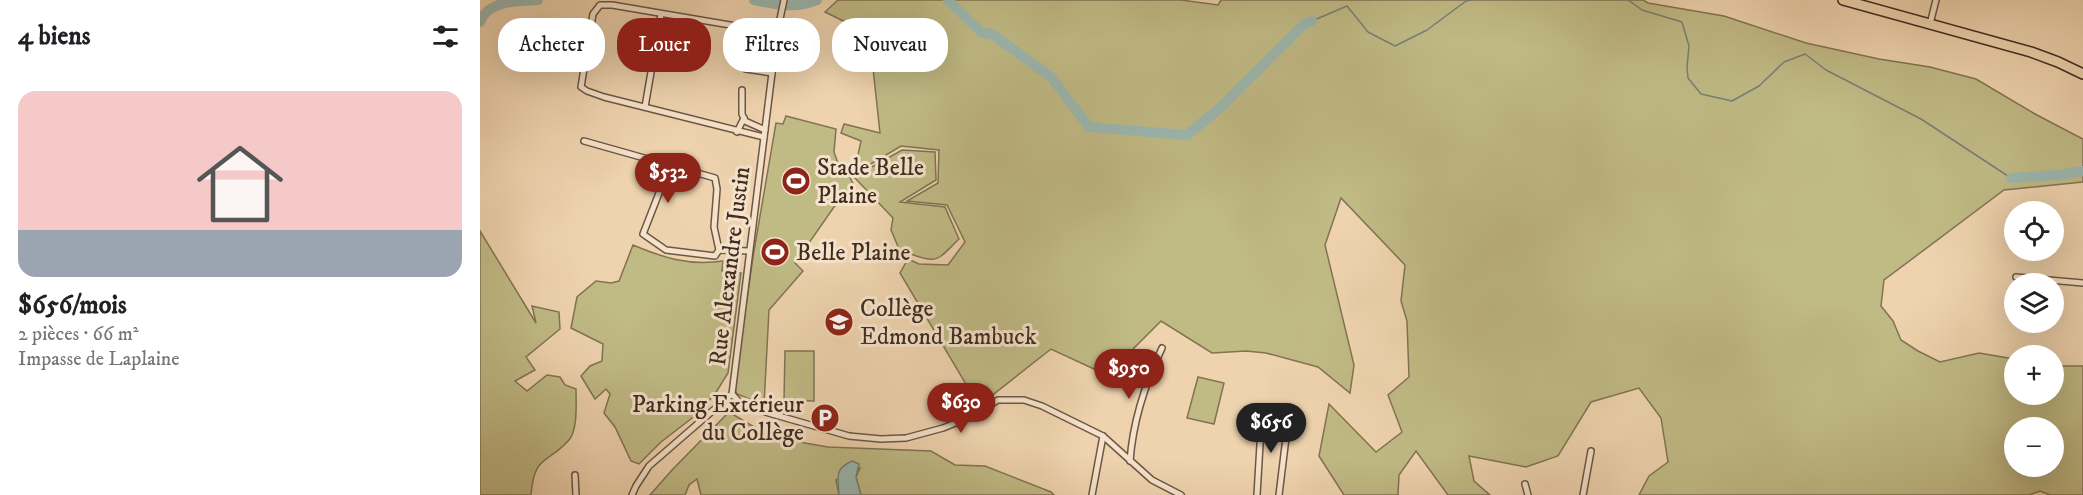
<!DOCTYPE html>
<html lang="fr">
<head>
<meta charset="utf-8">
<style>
  :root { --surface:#fff; --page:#f6f6f6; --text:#202124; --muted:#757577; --accent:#8f2418 }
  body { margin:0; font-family:"IM FELL DW Pica",serif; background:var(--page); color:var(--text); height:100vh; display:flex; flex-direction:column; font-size:22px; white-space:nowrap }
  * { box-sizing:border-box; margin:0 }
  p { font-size:20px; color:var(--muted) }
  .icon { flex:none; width:33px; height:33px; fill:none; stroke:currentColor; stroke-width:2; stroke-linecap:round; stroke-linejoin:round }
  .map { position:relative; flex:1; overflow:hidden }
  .side { display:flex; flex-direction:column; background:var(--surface); width:480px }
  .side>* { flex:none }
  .banner { position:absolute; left:18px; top:18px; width:570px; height:54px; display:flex; gap:12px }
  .buttons { position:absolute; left:1524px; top:201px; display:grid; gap:12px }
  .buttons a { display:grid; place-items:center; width:60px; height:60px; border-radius:50%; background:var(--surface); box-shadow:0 6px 24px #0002; font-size:30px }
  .price { position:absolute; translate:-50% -51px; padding:0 14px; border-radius:21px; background:var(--accent); color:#fff; font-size:20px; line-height:39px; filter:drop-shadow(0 2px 3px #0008) }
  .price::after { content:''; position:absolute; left:50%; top:36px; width:18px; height:14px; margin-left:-9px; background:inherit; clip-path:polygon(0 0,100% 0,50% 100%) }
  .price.active { background:#222; color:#fff }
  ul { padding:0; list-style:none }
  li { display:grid; align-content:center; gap:12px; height:318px; padding:0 18px }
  li span { display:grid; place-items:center; height:186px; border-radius:18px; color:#555 }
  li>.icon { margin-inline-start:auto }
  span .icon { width:108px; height:108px; fill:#fffc; stroke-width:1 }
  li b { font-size:26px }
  h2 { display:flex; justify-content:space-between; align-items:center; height:72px; padding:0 18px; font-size:26px }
  .chip { padding:0 21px; border-radius:24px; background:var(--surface); box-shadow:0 6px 24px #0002; font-size:21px; line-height:54px }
  .chip.active { background:var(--accent); color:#fff }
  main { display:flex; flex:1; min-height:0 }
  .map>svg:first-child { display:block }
</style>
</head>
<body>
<main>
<section class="side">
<h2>4 biens<svg class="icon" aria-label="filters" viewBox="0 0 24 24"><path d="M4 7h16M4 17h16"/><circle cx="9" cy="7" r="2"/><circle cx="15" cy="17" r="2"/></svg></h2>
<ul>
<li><span style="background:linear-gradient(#f6c9c9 75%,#9aa5b1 0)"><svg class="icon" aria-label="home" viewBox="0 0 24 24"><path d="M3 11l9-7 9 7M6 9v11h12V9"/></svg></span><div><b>$656/mois</b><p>2 pièces · 66 m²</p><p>Impasse de Laplaine</p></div></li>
</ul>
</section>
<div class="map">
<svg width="1603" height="495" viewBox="0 0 1603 495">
  <rect width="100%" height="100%" fill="#eed3ae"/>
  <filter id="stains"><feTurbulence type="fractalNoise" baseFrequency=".00333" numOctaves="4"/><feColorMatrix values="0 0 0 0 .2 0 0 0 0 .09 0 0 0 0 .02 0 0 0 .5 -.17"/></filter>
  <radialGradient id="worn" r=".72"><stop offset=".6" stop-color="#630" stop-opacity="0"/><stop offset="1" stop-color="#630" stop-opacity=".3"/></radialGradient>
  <g fill="#c0ba85" stroke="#817354" stroke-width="1.5" fill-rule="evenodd">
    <path d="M358,0H701L738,5L741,0H1163L1168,3L1244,16L1326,43L1399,59L1450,67L1496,79L1555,114L1603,139V182L1524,190L1404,280L1401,306L1413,321L1421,340L1438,351L1460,362L1499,353L1534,359V394H1574V366H1603V495H1570L1560,491L1549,495H1159L1169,476L1188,462L1181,418L1159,388L1111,402L1078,456L1046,467L989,456L994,481L1010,495H968L936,451L919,475L918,495H864L839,456L849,404L896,452L922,432L908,395L929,377L927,321L921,301L925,265L861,198L845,245L874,365L870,393L838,367L786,353L766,351L732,353L681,321L627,375L571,349L510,397L487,386L420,273L428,259L439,264L468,265L485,242L467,205L427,201L458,183L459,150L421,146L374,174L381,141L361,133L364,124L400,133L392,59L396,37L345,12ZM1534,428H1574V466H1534Z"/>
    <polygon points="306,116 356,129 354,152 359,166 366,169 375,188 354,207 315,263 323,271 289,310 284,405 257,394 254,389 273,257 296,123 303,124"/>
    <path d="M422,150L455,152L456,180L420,202L465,207L479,239C457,260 459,265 428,253L422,256L411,230L413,218L374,177Z"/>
    <path d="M0,231L56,323L52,306L79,312L80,329L46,357L55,370L35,381L47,391L67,375L80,377L85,385L96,389C96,402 98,430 89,440C68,464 54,454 51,495H0Z"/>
    <path d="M153,245C184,258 209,266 243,261L242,271L261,273L248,373L235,394L216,415L181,442L159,464L151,461L135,427L124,413L130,394L126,389L115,399L101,376L110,366L122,361L123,344L91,328L97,297L116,281L131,283L139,281Z"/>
    <polygon points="305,351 334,351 334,401 304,400"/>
    <polygon points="718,377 744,383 734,424 707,418"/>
    <polygon points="249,412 279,430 319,442 348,447 451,451 475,465 505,466 571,492 574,495 381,495 376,477 380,468 356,480 359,495 221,495 217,479 209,485 205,495 170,495 192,470"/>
  </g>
  <path fill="#9bb7b0" stroke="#777f77" stroke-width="1.5" d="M372,461L379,464L376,477L381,495H359C358,478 354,469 372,461Z"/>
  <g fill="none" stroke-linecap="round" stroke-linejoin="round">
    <g stroke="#777f77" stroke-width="1.5">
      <polyline points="1148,0 1162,10 1202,22 1209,46 1207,67 1208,78 1221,94 1252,101 1279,86 1304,62 1325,54 1346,70 1441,119 1531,178"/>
      <polyline points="832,21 867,6 888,32 915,46 947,30 986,1 992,0"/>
    </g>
    <g stroke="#9bb7b0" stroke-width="10">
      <path d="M274,0C297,5 315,9 337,0"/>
      <polyline points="468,0 502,33 512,34 571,77 609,127 707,135 739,109 824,24 832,21"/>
      <path d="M0,22C8,0 39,1 58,0"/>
      <polyline points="1531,178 1579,175 1603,171"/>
    </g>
    <g stroke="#6d5645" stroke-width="8">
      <g id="street">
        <polyline points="1450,24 1456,0"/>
        <polyline points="266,69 292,73"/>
        <polyline points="262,90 262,114 265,121 285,130"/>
        <polyline points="165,107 181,14"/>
        <polyline points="257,132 264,118"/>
        <polyline points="284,137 124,97 107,91 101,87 113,14 120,5 132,5 297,33"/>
        <polyline points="104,141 235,178 237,189 234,227 239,250 235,256 186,250 163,234 190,165"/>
        <polyline points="239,250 269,251"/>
        <polyline points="1536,277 1603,283"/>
        <polyline points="252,394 261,404 292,414 369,436 401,439 426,438 463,428 493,416 518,400 544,400 562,406 623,436 672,480 701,495"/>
        <path d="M650,461C653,420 665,384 682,348"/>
        <polyline points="95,475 96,495"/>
        <polyline points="1045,484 1048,495"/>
        <polyline points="152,495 156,486 169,466 252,394 297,33 304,0"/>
        <polyline points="612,495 623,436"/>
        <polyline points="777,495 782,411"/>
        <polyline points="799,495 809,413"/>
        <polyline points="1103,495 1111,451"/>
      </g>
    </g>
    <g stroke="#422c22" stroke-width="12">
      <polyline id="highway" points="1363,0 1551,52 1578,62 1603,74"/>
    </g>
    <use href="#street" stroke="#f4e2ca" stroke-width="5"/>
    <use href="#highway" stroke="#eed3ae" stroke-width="9"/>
  </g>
  <defs>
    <g id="stadium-disc" transform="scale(1.5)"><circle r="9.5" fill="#8f2418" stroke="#f4e2ca"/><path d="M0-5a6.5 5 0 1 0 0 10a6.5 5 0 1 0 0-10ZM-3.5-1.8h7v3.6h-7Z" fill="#fff"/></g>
    <g id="school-disc" transform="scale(1.5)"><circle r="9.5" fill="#8f2418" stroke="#f4e2ca"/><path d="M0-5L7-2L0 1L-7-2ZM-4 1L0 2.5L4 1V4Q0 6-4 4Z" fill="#fff"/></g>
    <g id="parking-disc" transform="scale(1.5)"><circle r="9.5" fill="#8f2418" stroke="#f4e2ca"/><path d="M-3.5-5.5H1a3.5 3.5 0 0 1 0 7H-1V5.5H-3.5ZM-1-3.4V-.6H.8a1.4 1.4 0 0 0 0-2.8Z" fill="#fff"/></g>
  </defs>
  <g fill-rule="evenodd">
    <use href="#stadium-disc" x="316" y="181"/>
    <use href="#stadium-disc" x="295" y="252"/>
    <use href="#school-disc" x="359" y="322"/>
    <use href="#parking-disc" x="345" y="418"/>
  </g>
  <g text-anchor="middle" stroke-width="6" stroke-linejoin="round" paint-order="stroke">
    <g font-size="24" fill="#422c22" stroke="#f4e2ca" text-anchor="start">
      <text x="337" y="175">Stade Belle<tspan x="337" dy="28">Plaine</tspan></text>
      <text x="316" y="260">Belle Plaine</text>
      <text x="380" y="316">Collège<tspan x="380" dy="28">Edmond Bambuck</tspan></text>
      <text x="324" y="412" text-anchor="end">Parking Extérieur<tspan x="324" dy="28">du Collège</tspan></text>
    </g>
    <g font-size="24" fill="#422c22" stroke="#f4e2ca">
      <text transform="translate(249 266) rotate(-83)" y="8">Rue Alexandre Justin</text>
    </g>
  </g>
  <rect width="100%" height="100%" filter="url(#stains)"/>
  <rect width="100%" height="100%" fill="url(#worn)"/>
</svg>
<div class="buttons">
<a><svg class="icon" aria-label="locate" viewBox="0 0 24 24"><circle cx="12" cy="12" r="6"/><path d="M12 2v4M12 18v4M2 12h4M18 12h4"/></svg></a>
<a><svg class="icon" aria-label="layers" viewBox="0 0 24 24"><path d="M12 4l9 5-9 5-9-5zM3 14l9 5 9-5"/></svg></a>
<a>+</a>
<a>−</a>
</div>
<b class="price" style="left:188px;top:204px">$532</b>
<b class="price" style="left:649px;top:400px">$950</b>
<b class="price" style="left:481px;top:434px">$630</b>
<b class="price active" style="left:791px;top:454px">$656</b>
<div class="banner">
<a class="chip">Acheter</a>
<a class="chip active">Louer</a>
<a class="chip">Filtres</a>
<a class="chip">Nouveau</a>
</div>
</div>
</main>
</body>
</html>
